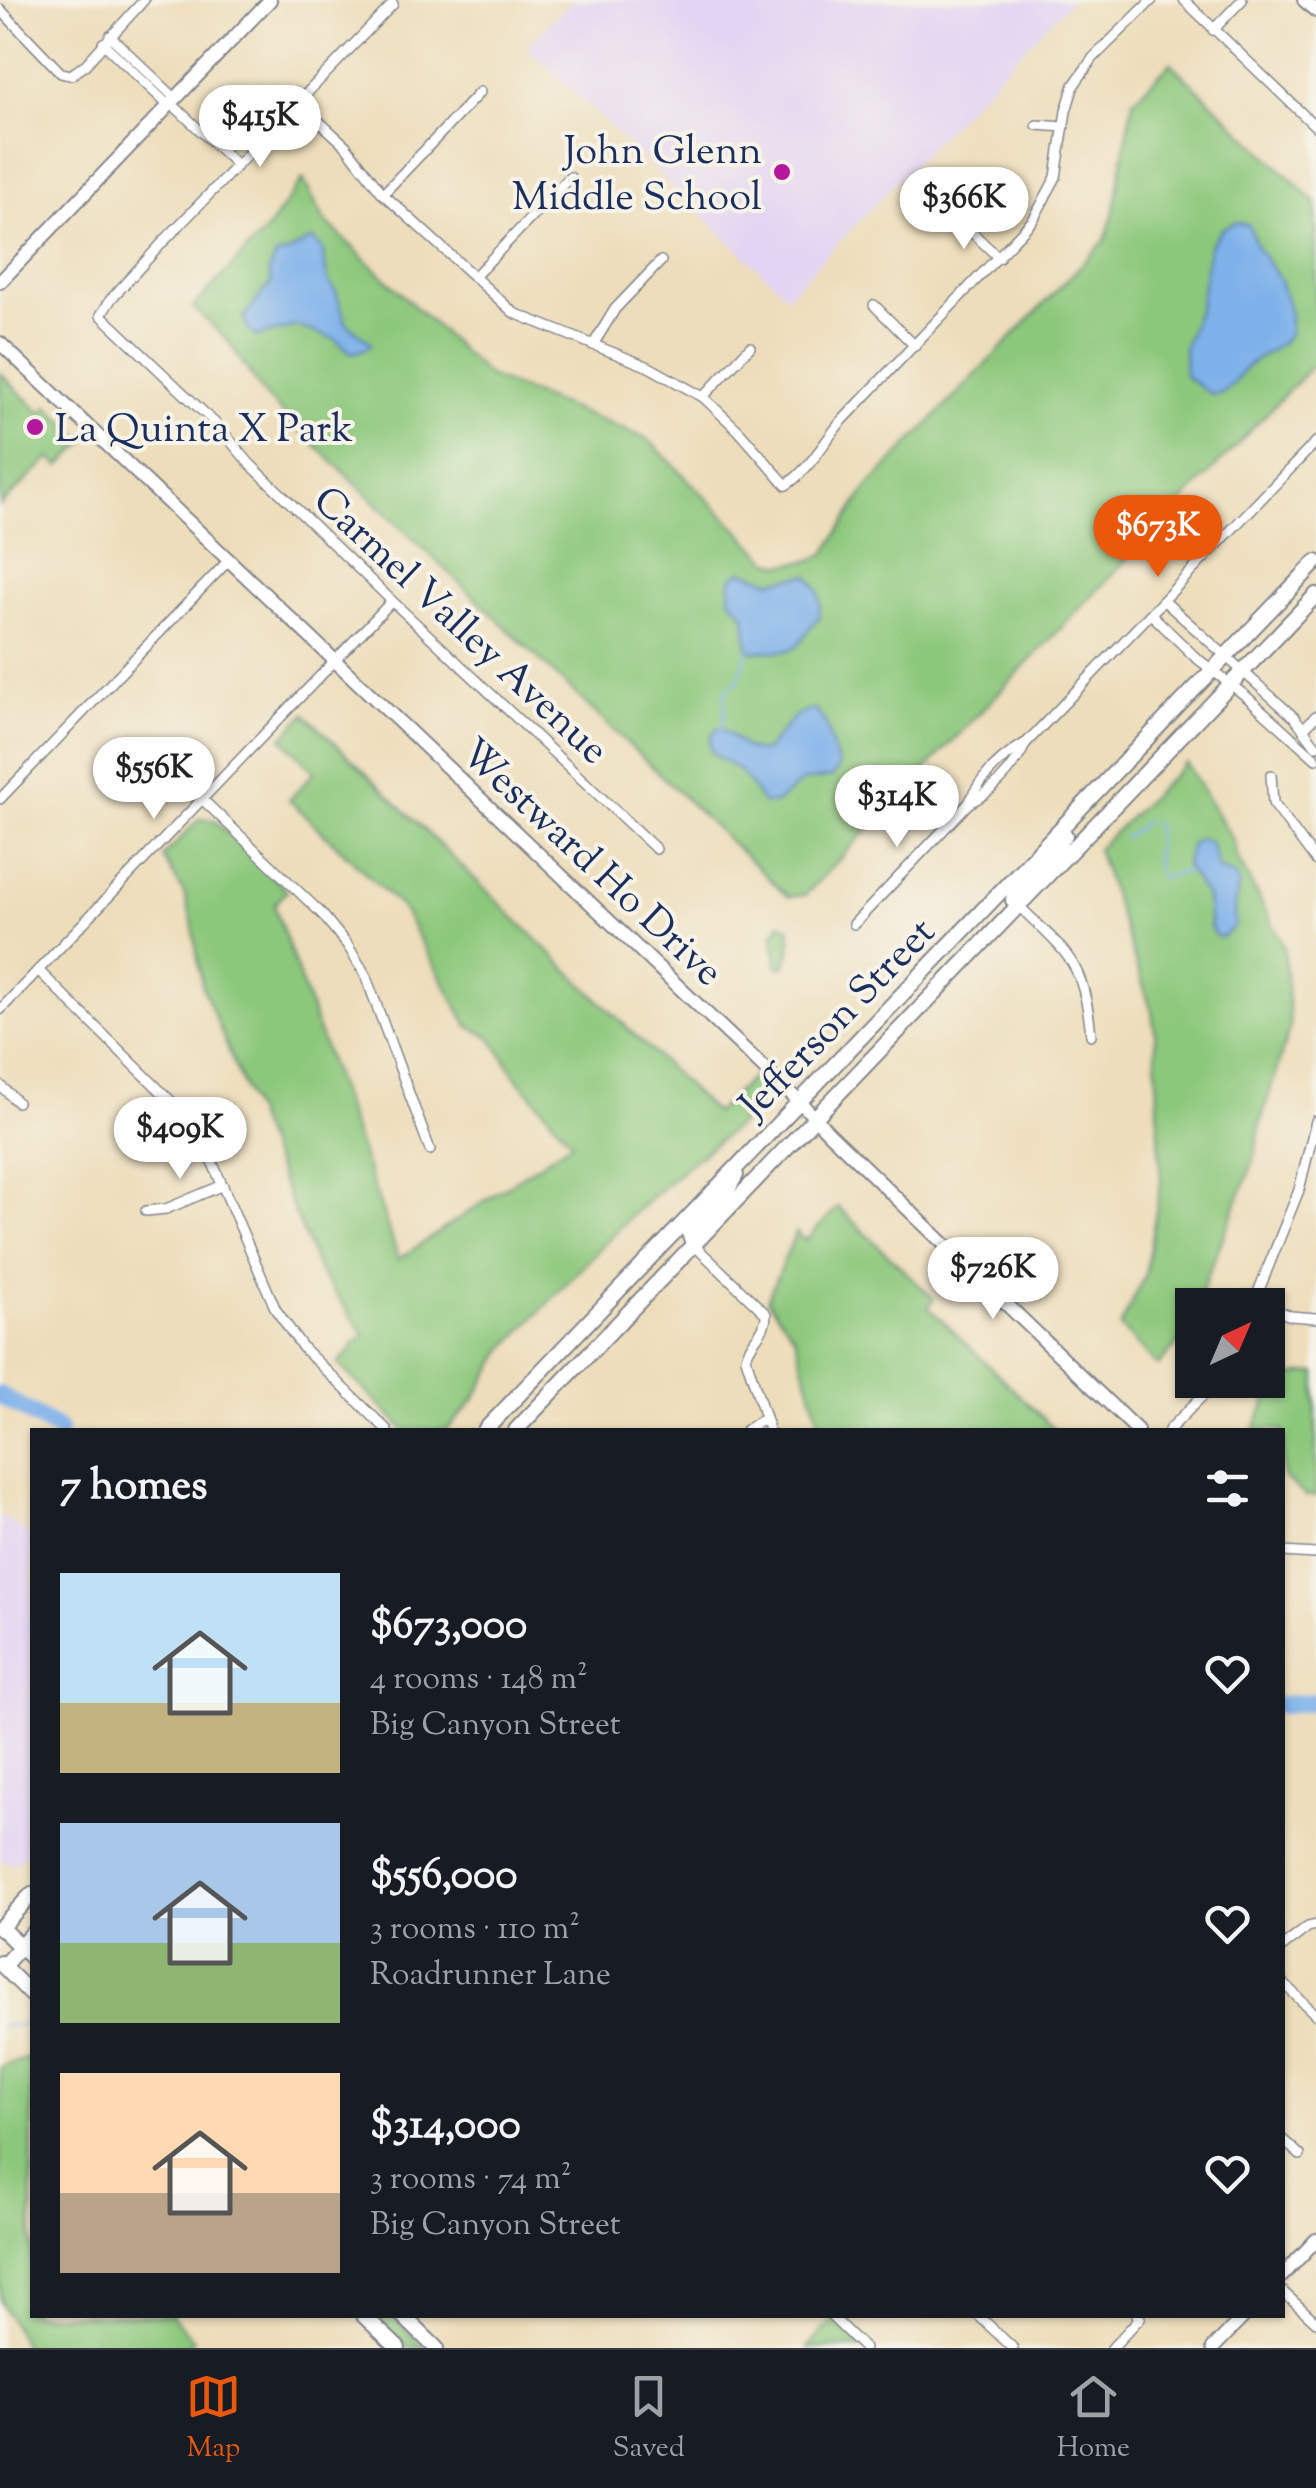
<!DOCTYPE html>
<html lang="en">
<head>
<meta charset="utf-8">
<style>
  :root { --surface:#171b24; --page:#20242c; --text:#f1f3f6; --muted:#9ea1a6; --line:#363941; --accent:#ea580c }
  body { margin:0; font-family:"Sorts Mill Goudy",serif; background:var(--page); color:var(--text); height:100vh; display:flex; flex-direction:column; font-size:38px; white-space:nowrap }
  * { box-sizing:border-box; margin:0 }
  p { font-size:32px; color:var(--muted) }
  .icon { flex:none; width:55px; height:55px; fill:none; stroke:currentColor; stroke-width:2; stroke-linecap:round; stroke-linejoin:round }
  .map { position:relative; flex:1; overflow:hidden }
  .details { position:absolute; left:30px; top:1428px; width:1255px; height:890px; display:flex; flex-direction:column; background:var(--surface); border-radius:0px; box-shadow:0 2px 8px #0004 }
  .details>* { flex:none }
  .needle { width:65px; rotate:44deg }
  .fabs { position:absolute; left:1175px; top:1288px; display:grid; gap:20px }
  .fabs a { display:grid; place-items:center; width:110px; height:110px; border-radius:0px; background:var(--surface); box-shadow:0 2px 8px #0004; font-size:50px }
  .price { position:absolute; translate:-50% -85px; padding:0 22px; border-radius:35px; background:#fff; color:#222; font-size:32px; line-height:65px; filter:drop-shadow(0 2px 5px #0008) }
  .price::after { content:''; position:absolute; left:50%; top:60px; width:30px; height:22px; margin-left:-15px; background:inherit; clip-path:polygon(0 0,100% 0,50% 100%) }
  .price.active { background:var(--accent); color:#fff }
  ul { padding:0; list-style:none }
  li { display:flex; align-items:center; gap:30px; height:250px; padding:0 30px }
  li span { display:grid; place-items:center; flex:none; width:280px; height:200px; border-radius:0px; color:#555 }
  li>.icon { margin-inline-start:auto }
  span .icon { width:120px; height:120px; fill:#fffc; stroke-width:1 }
  li b { font-size:42px }
  h2 { display:flex; justify-content:space-between; align-items:center; height:120px; padding:0 30px; font-size:42px }
  .tab-bar { display:flex; justify-content:space-around; align-items:center; height:140px; border-top:2px solid var(--line); background:var(--surface); font-size:28px; color:var(--muted) }
  .tab-bar a { display:grid; justify-items:center; gap:5px }
  .tab-bar .active { color:var(--accent) }
  .map>svg:first-child { display:block }
</style>
</head>
<body>
<div class="map">
<svg width="1316" height="2348" viewBox="0 0 1316 2348">
  <rect width="100%" height="100%" fill="#f7f3e8"/>
  <filter id="ink" filterUnits="userSpaceOnUse"><feTurbulence type="fractalNoise" baseFrequency=".01" numOctaves="2"/><feDisplacementMap in="SourceGraphic" scale="20" xChannelSelector="R" yChannelSelector="G"/><feConvolveMatrix kernelMatrix="1 2 1 2 8 2 1 2 1" color-interpolation-filters="sRGB"/></filter>
  <filter id="wash" filterUnits="userSpaceOnUse"><feTurbulence type="fractalNoise" baseFrequency=".0048" numOctaves="4" result="noise"/><feDisplacementMap in="SourceGraphic" scale="40" xChannelSelector="R" yChannelSelector="G"/><feGaussianBlur stdDeviation="2.25" result="paint"/><feColorMatrix in="noise" values="0 0 0 0 0 0 0 0 0 0 0 0 0 0 0 0 0 1.4 0 .05"/><feComposite in="paint" operator="in"/></filter>
  <g filter="url(#wash)">
    <rect width="100%" height="100%" fill="#edddba"/>
    <g fill="#e2d4f3">
      <polygon points="572,0 1071,0 787,296 527,47"/>
      <polygon points="0,1515 32,1536 32,1850 14,1864 0,1861"/>
    </g>
    <g fill="#8cc87c" stroke="#547c6d" stroke-width="2.5">
      <polygon points="1171,63 1316,203 1316,362 805,895 788,897 285,416 263,393 228,341 193,307 269,227 303,179 325,221 488,376 648,439 768,560 782,565 812,560 825,554 866,489 1105,240 1113,215 1133,100"/>
      <polygon points="0,373 41,413 48,406 85,442 60,466 50,458 0,506"/>
      <polygon points="305,714 715,1113 754,1076 775,1096 683,1169 632,1215 504,1349 473,1401 447,1430 405,1430 338,1364 364,1334 318,1270 202,985 192,921 184,893 163,857 199,819 214,820 287,891 274,905 399,1259 572,1142 517,1078 491,1037 469,1027 402,908 289,800 314,772 282,738"/>
      <path d="M1186,763L1234,842L1236,855L1284,946L1290,1026L1261,1121L1254,1160L1196,1305H1192C1192,1330 1174,1349 1158,1366L1120,1327L1145,1275L1161,1182L1155,1034L1152,1011L1097,849Z"/>
      <path d="M780,923L789,927C791,941 793,958 781,968L777,966L773,936Z"/>
      <polygon points="838,1207 934,1299 928,1307 1055,1430 822,1430 795,1337 767,1300 796,1232 805,1241"/>
      <path d="M1316,1373V1496H1306L1283,1477L1282,1430H1254C1272,1392 1269,1374 1316,1373Z"/>
      <polygon points="32,2057 32,2315 171,2315 194,2340 186,2348 25,2348 0,2301 0,2067"/>
      <polygon points="374,2315 390,2315 425,2348 408,2348"/>
      <polygon points="834,2319 864,2348 807,2348"/>
    </g>
    <g fill="#7eb1ea" stroke="#4c70a4" stroke-width="2.5">
      <path d="M1236,222L1249,225L1257,247L1279,278L1290,314V333C1276,352 1264,351 1250,364C1236,376 1232,393 1212,395L1185,376L1184,348L1200,304L1210,245L1223,228Z"/>
      <polygon points="312,239 322,248 328,281 336,292 346,323 371,343 368,348 352,353 335,339 296,326 256,337 248,330 244,317 271,283 269,270 276,256 287,253"/>
      <path d="M742,571L771,581L807,575C821,588 822,600 819,618C807,626 803,646 789,650C778,654 765,648 753,652L748,647L745,615L730,598L731,579Z"/>
      <path d="M814,709L825,722L839,767L832,777L803,781L776,803L765,804C754,794 749,779 738,770C728,761 718,761 710,749L711,736L718,728C737,733 741,755 765,751L795,716Z"/>
      <polygon points="1200,839 1210,842 1218,869 1234,875 1239,884 1234,908 1235,926 1222,937 1216,936 1210,927 1207,898 1185,866 1192,843"/>
    </g>
    <g fill="none" stroke-linecap="round" stroke-linejoin="round">
      <g stroke="#7eb1ea" stroke-width="2.5">
        <polyline points="721,729 725,714 725,691 738,681 749,648"/>
        <path d="M1153,822C1162,838 1151,855 1159,876L1163,878L1187,871"/>
        <polyline points="1124,838 1145,822"/>
        <polyline points="0,2027 32,2023"/>
      </g>
      <g stroke="#7eb1ea" stroke-width="18">
        <polyline points="0,1395 59,1430"/>
        <polyline points="1282,1705 1316,1702"/>
      </g>
    </g>
  </g>
  <g filter="url(#ink)">
    <g fill="none" stroke-linecap="round" stroke-linejoin="round">
      <g stroke="#84868c" stroke-width="12">
        <g id="street">
          <polyline points="1184,0 1316,127"/>
          <polyline points="393,4 164,241 111,299 101,315 218,426 249,463 392,601 656,849"/>
          <polyline points="0,9 61,73 71,75 85,65 144,0"/>
          <polyline points="1213,30 1242,0"/>
          <polyline points="110,36 175,98"/>
          <polyline points="103,43 168,105"/>
          <path d="M298,102L346,146L383,194L514,313L649,367L703,397L739,431L786,485C809,470 822,445 840,423L1033,220L1056,177L1066,111L1074,85L1093,58L1152,0"/>
          <polyline points="171,103 237,165"/>
          <polyline points="1037,125 1064,127"/>
          <polyline points="383,194 480,92"/>
          <polyline points="956,217 999,258"/>
          <polyline points="474,277 570,177"/>
          <polyline points="874,305 915,346"/>
          <polyline points="593,345 615,309 661,261"/>
          <polyline points="703,397 750,347"/>
          <polyline points="1164,601 1295,718 1316,746"/>
          <polyline points="1151,614 1194,656 1247,697 1316,759"/>
          <polyline points="1303,729 1316,716"/>
          <polyline points="1271,775 1273,803 1316,861"/>
          <polyline points="0,799 229,560"/>
          <polyline points="203,800 322,914 348,946 365,974 430,1150"/>
          <path d="M969,803C980,777 1002,757 1027,742L1316,442"/>
          <path d="M1019,906C1069,955 1084,962 1091,1035"/>
          <path d="M854,924L969,803C993,792 1014,769 1025,745"/>
          <polyline points="38,970 188,1118 208,1152 276,1310 303,1348 387,1430"/>
          <polyline points="0,1010 392,601"/>
          <polyline points="0,1085 17,1102"/>
          <polyline points="146,1211 166,1209 223,1185"/>
          <path d="M694,1245L766,1314C767,1332 749,1341 746,1358L769,1430"/>
          <polyline points="1253,1305 1299,1190 1316,1121"/>
          <polyline points="1268,1307 1291,1316 1316,1318"/>
          <polyline points="746,1430 765,1418"/>
          <polyline points="1169,1430 1218,1380"/>
          <polyline points="1282,1552 1316,1554"/>
          <polyline points="1282,1947 1308,1927 1316,1925"/>
          <polyline points="1282,1982 1316,2015"/>
          <polyline points="1282,2139 1300,2155"/>
          <polyline points="1282,2291 1316,2322"/>
          <polyline points="830,2315 864,2348"/>
          <polyline points="978,2315 1013,2348"/>
          <polyline points="1112,2348 1140,2318 1137,2315"/>
        </g>
      </g>
      <g stroke="#84868c" stroke-width="16">
        <g id="secondary">
          <polyline points="1304,0 1316,11"/>
          <polyline points="0,282 270,0"/>
          <polyline points="0,343 800,1102 828,1132 1137,1430"/>
          <polyline points="1282,2276 1316,2240"/>
          <polyline points="1213,2348 1245,2315"/>
        </g>
      </g>
      <g stroke="#84868c" stroke-width="18">
        <g id="primary">
          <polyline points="1019,906 1013,900 1014,894 1052,854 1065,835"/>
          <polyline points="694,1245 689,1233 725,1195 736,1175"/>
          <polyline points="485,1430 1316,562"/>
          <polyline points="516,1430 1316,595"/>
          <polyline points="0,1927 32,1958"/>
          <polyline points="0,1928 32,1894"/>
          <polyline points="0,1963 32,1995"/>
          <polyline points="3,1966 32,1934"/>
          <polyline points="363,2315 398,2348"/>
          <polyline points="402,2315 436,2348"/>
        </g>
      </g>
      <use href="#street" stroke="#fff" stroke-width="9"/>
      <use href="#secondary" stroke="#fff" stroke-width="12"/>
      <use href="#primary" stroke="#fff" stroke-width="14"/>
    </g>
  </g>
  <g fill="#b5179e" stroke="#f7f3e8" stroke-width="4">
    <circle cx="782" cy="172" r="10"/>
    <circle cx="35" cy="427" r="10"/>
  </g>
  <g text-anchor="middle" stroke-width="8" stroke-linejoin="round" paint-order="stroke">
    <g font-size="40" fill="#1b2f5e" stroke="#f7f3e8" text-anchor="end">
      <text x="762" y="163">John Glenn<tspan x="762" dy="46">Middle School</tspan></text>
      <text x="55" y="441" text-anchor="start">La Quinta X Park</text>
    </g>
    <g font-size="40" fill="#1b2f5e" stroke="#f7f3e8">
      <text transform="translate(462 624) rotate(43)" y="14">Carmel Valley Avenue</text>
      <text transform="translate(593 861) rotate(43)" y="14">Westward Ho Drive</text>
      <text transform="translate(836 1017) rotate(-46)" y="14">Jefferson Street</text>
    </g>
  </g>
</svg>
<div class="fabs">
<a><svg class="needle" viewBox="-14 -14 28 28"><path d="M0-13l5 13h-10z" fill="#e53935"/><path d="M0 13l5-13h-10z" fill="#9ea1a6"/></svg></a>
</div>
<b class="price" style="left:260px;top:170px">$415K</b>
<b class="price" style="left:964px;top:252px">$366K</b>
<b class="price active" style="left:1158px;top:580px">$673K</b>
<b class="price" style="left:154px;top:822px">$556K</b>
<b class="price" style="left:897px;top:850px">$314K</b>
<b class="price" style="left:180px;top:1182px">$409K</b>
<b class="price" style="left:993px;top:1322px">$726K</b>
<section class="details">
<h2>7 homes<svg class="icon" aria-label="filters" viewBox="0 0 24 24"><path d="M4 7h16M4 17h16"/><circle cx="9" cy="7" r="2"/><circle cx="15" cy="17" r="2"/></svg></h2>
<ul>
<li><span style="background:linear-gradient(#bfe0f5 65%,#c2b280 0)"><svg class="icon" aria-label="home" viewBox="0 0 24 24"><path d="M3 11l9-7 9 7M6 9v11h12V9"/></svg></span><div><b>$673,000</b><p>4 rooms · 148 m²</p><p>Big Canyon Street</p></div><svg class="icon" aria-label="heart" viewBox="0 0 24 24"><path d="M12 20l-8-8c-3-5 5-10 8-4 3-6 11-1 8 4z"/></svg></li>
<li><span style="background:linear-gradient(#a9c7e8 60%,#8fb573 0)"><svg class="icon" aria-label="home" viewBox="0 0 24 24"><path d="M3 11l9-7 9 7M6 9v11h12V9"/></svg></span><div><b>$556,000</b><p>3 rooms · 110 m²</p><p>Roadrunner Lane</p></div><svg class="icon" aria-label="heart" viewBox="0 0 24 24"><path d="M12 20l-8-8c-3-5 5-10 8-4 3-6 11-1 8 4z"/></svg></li>
<li><span style="background:linear-gradient(#ffd9b3 60%,#b9a48a 0)"><svg class="icon" aria-label="home" viewBox="0 0 24 24"><path d="M3 11l9-7 9 7M6 9v11h12V9"/></svg></span><div><b>$314,000</b><p>3 rooms · 74 m²</p><p>Big Canyon Street</p></div><svg class="icon" aria-label="heart" viewBox="0 0 24 24"><path d="M12 20l-8-8c-3-5 5-10 8-4 3-6 11-1 8 4z"/></svg></li>
</ul>
</section>
</div>
<nav class="tab-bar">
<a class="active"><svg class="icon" aria-label="map" viewBox="0 0 24 24"><path d="M3 6l6-2 6 2 6-2v14l-6 2-6-2-6 2zM9 4v14M15 6v14"/></svg>Map</a>
<a><svg class="icon" aria-label="saved" viewBox="0 0 24 24"><path d="M7 4h10v16l-5-4-5 4z"/></svg>Saved</a>
<a><svg class="icon" aria-label="home" viewBox="0 0 24 24"><path d="M3 11l9-7 9 7M6 9v11h12V9"/></svg>Home</a>
</nav>
</body>
</html>
